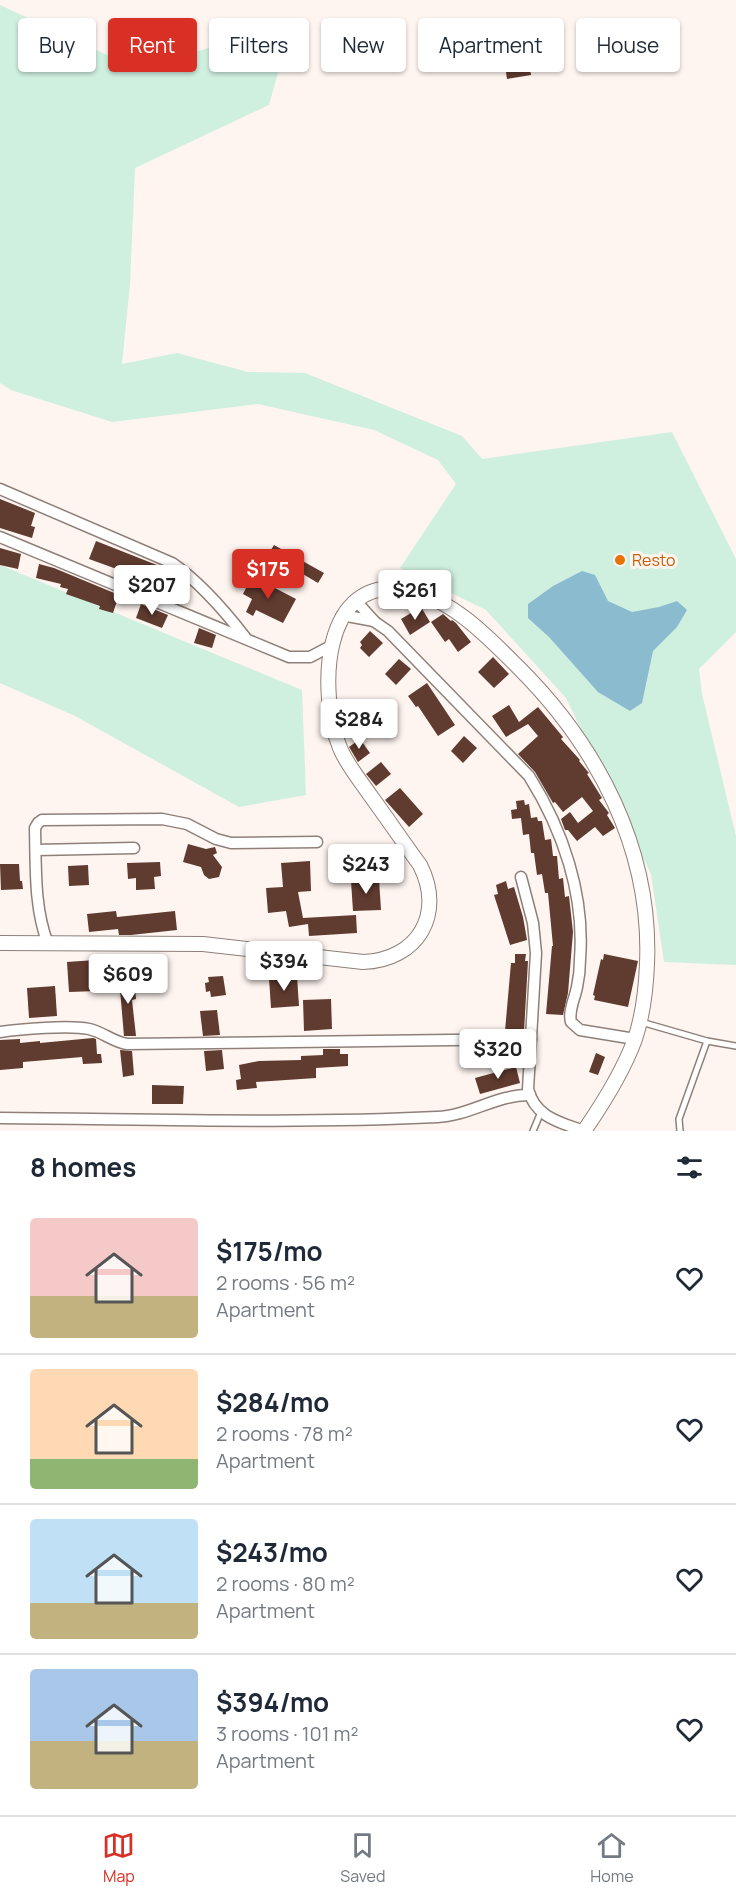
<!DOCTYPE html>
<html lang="en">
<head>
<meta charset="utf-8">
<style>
  :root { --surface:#fff; --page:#f2f2f3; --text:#1f2937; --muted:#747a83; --line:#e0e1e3; --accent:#d93025 }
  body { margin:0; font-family:Manrope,sans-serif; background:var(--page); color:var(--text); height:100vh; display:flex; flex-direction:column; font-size:22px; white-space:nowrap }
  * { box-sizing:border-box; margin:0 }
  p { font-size:20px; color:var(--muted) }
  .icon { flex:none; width:33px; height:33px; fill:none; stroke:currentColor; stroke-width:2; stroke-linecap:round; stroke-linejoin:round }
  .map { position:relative; height:1131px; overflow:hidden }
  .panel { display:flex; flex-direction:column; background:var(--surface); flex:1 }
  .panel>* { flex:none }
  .hud { position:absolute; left:18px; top:18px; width:700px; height:54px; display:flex; gap:12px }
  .price { position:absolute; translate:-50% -51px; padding:0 14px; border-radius:6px; background:#fff; color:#222; font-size:20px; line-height:39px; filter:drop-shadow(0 2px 3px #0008) }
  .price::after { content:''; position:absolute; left:50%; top:36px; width:18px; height:14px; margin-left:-9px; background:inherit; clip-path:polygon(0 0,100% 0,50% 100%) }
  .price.current { background:var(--accent); color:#fff }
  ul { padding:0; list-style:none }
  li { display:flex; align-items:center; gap:18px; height:150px; padding:0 30px }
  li+li { border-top:2px solid var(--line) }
  li span { display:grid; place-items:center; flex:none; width:168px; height:120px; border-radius:6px; color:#555 }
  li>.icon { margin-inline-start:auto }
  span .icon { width:72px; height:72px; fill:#fffc; stroke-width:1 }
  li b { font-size:26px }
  h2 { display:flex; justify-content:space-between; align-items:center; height:72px; padding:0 30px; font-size:26px }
  .chip { padding:0 21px; border-radius:6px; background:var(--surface); box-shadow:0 2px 4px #0004; font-size:21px; line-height:54px }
  .chip.current { background:var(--accent); color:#fff }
  .tab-bar { display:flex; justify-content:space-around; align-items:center; height:84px; border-top:2px solid var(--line); background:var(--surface); font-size:16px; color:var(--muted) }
  .tab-bar a { display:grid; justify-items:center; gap:3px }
  .tab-bar .current { color:var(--accent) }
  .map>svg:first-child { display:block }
</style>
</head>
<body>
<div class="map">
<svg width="736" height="1131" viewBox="0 0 736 1131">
  <rect width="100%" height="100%" fill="#fef4f0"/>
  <g fill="#cfefdf">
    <polygon points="0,5 135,68 231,42 287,40 269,105 135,168 130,284 122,364 177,353 248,372 305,373 462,436 482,459 672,432 736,559 736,632 699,669 702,694 736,836 736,965 664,962 651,874 566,698 486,610 400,568 456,484 438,460 374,430 258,404 112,422 11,390 0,383"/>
    <polygon points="0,565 302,690 306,795 239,807 75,716 0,683"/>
  </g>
  <polygon fill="#8bbbce" points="582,571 595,575 608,601 632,612 659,607 677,601 687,610 677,627 653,651 642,703 630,711 598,692 549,637 528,618 528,604 553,586"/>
  <g fill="#603b2f">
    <polygon points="528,55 531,75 507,79 504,59"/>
    <polygon points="0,499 35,513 31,526 35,527 32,538 0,528"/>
    <polygon points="96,541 162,567 155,583 89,559"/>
    <polygon points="274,545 324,573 318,583 291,567 288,573 277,567 281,560 269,553"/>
    <polygon points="0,548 21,554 18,569 0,565"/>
    <polygon points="39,564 54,568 119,595 113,613 99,609 100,606 66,594 68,589 60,587 61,584 36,578"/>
    <polygon points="252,576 296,599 283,623 256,610 253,616 246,612 252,599 243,594"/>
    <polygon points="141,604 168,615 162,628 136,618"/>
    <polygon points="421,607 430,622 410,635 401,619"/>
    <polygon points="443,614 451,621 452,620 456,623 471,642 458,652 449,639 445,642 431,622"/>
    <polygon points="199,628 216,635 212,648 194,643"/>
    <polygon points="370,631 383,643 369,657 360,648 362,645 360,642"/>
    <polygon points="493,657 509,674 494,688 478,672"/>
    <polygon points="399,659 411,669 396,685 385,674"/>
    <polygon points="427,683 455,725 438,736 418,706 416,707 408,696"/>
    <polygon points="353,701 365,713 345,732 340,713"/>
    <polygon points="509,705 519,722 538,707 563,737 561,739 580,760 579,761 589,773 587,774 602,798 599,800 609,813 607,815 615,828 603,836 595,827 577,841 568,830 565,830 561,819 570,812 578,823 593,811 582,797 563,812 555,802 553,803 535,772 518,754 538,736 528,724 506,737 492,716"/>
    <polygon points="464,736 477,748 463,763 451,751"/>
    <polygon points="360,739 370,753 358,762 349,747"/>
    <polygon points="381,762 391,774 376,786 366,774"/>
    <polygon points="400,788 423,814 409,827 385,800"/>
    <polygon points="524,800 525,805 529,804 531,818 537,817 538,821 542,821 545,840 551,839 553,856 557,856 559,879 563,878 565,897 569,896 573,932 568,993 563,1015 546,1014 552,946 553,946 548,893 545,893 542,874 537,875 534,853 531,853 529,834 523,835 521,818 512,819 511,810 517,809 516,801"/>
    <polygon points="188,844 206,849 215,847 217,853 213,855 222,867 219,877 209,879 204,875 201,867 183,862"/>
    <polygon points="310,861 311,891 298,892 303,918 356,915 357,933 309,936 308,924 289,927 286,911 268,913 266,888 283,887 281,863"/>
    <polygon points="160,862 161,876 154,877 155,889 136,890 136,878 128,879 127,863"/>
    <polygon points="0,864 19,864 20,881 22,881 23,889 1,890"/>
    <polygon points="88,865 89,885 69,886 68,866"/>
    <polygon points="379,879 381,910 353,911 351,881"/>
    <polygon points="506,881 508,889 514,887 523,917 527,940 510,945 494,895 498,894 496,885"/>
    <polygon points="116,911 117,917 175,911 177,930 131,935 119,935 118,929 89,932 87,914"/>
    <polygon points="515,954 526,954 525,961 528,961 524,1032 505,1031 511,963 515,963"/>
    <polygon points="604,954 638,961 628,1007 594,1000 595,996 593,995 601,959 603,960"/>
    <polygon points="95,960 97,991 69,992 67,962"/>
    <polygon points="223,976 226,995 211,997 210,991 206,992 205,983 209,982 208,977"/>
    <polygon points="297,976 299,1006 271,1008 269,978"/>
    <polygon points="134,977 136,999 132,1000 136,1036 124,1036 119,978"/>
    <polygon points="55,986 57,1016 29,1018 27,988"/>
    <polygon points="331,999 332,1029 304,1031 303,1000"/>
    <polygon points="217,1010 220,1035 203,1036 200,1011"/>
    <polygon points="93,1038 96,1039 97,1054 101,1054 102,1063 83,1064 82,1057 23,1062 23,1068 0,1070 0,1040 20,1039 20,1043 40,1041 40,1043"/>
    <polygon points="323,1049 340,1049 340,1054 348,1054 348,1066 316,1068 316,1078 256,1082 257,1088 237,1090 236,1080 241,1079 239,1065 259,1061 301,1060 301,1056 323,1055"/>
    <polygon points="120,1050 132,1051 134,1075 123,1077"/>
    <polygon points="222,1050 224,1069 206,1071 204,1051"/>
    <polygon points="596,1053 605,1057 598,1075 589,1072"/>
    <polygon points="516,1067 520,1083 480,1094 475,1078"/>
    <polygon points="152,1085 184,1086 183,1104 152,1104"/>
  </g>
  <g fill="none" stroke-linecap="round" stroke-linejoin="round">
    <g stroke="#8e8079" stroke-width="8">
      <g id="service">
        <polyline points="641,1022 707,1041 736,1046"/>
        <polyline points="533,1131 541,1112"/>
        <polyline points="680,1131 679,1119 707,1041"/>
      </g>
    </g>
    <g stroke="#8e8079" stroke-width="13">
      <g id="minor">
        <path d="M0,489L172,563C200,582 224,610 245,637"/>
        <polyline points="0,537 289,657 310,657 331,646"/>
        <path d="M356,601L375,622L388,631L529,776C563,830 585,895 580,959C580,968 579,978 577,987C575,998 568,1011 571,1022L580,1030L635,1039"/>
        <polyline points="342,615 374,621"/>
        <polyline points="36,850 134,848"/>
        <path d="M521,877L533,923L536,953L528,1089C535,1117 559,1122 584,1131"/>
        <path d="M48,944C34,908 36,867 35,828L38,823L42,820L162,819L187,824L216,839L231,843L317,842"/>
        <path d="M0,1032C20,1029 70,1025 89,1029C103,1032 113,1042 127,1044L531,1039"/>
        <path d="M0,1118C146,1119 292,1124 437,1117C469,1116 498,1094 530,1095"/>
      </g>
    </g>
    <g stroke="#8e8079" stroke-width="16">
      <path id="tertiary" d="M0,943L203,944L363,962C418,960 445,914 420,865C403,842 387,818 370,795C360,780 347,765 340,748C318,694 320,572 409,590C453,600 488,637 519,668C598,747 652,850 647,964C646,989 643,1015 635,1039C623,1072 604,1102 584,1131"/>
    </g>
    <use href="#service" stroke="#fff" stroke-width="5"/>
    <use href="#minor" stroke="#fff" stroke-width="10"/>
    <use href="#tertiary" stroke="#fff" stroke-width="14"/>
  </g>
  <circle fill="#e8710a" stroke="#fef4f0" stroke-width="2" cx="620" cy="560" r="6"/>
  <g text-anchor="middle" stroke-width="6" stroke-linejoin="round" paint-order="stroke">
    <g font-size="16" fill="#c56008" stroke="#fef4f0" text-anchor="start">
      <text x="632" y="566">Resto</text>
    </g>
  </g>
</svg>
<b class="price current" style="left:268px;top:600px">$175</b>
<b class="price" style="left:152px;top:616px">$207</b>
<b class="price" style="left:415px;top:621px">$261</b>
<b class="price" style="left:359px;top:750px">$284</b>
<b class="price" style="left:366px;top:895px">$243</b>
<b class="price" style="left:284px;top:992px">$394</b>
<b class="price" style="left:128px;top:1005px">$609</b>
<b class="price" style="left:498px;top:1080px">$320</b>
<div class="hud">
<a class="chip">Buy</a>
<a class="chip current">Rent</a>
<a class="chip">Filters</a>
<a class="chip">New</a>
<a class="chip">Apartment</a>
<a class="chip">House</a>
</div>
</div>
<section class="panel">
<h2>8 homes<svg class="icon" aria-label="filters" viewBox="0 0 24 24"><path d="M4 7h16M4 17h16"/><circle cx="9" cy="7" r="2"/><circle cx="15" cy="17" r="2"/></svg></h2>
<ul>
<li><span style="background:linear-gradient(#f6c9c9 65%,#c2b280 0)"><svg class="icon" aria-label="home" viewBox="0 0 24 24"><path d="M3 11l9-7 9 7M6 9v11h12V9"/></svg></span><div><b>$175/mo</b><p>2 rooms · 56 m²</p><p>Apartment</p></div><svg class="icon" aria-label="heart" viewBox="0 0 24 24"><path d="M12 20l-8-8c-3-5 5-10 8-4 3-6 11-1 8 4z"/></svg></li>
<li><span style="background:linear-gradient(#ffd9b3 75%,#8fb573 0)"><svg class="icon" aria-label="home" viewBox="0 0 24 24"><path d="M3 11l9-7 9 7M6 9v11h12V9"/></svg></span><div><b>$284/mo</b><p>2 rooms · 78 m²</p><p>Apartment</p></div><svg class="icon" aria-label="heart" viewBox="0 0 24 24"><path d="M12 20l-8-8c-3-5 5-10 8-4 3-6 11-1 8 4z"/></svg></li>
<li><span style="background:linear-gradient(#bfe0f5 70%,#c2b280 0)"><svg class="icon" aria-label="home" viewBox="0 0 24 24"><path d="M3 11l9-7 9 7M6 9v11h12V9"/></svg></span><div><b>$243/mo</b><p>2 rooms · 80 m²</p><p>Apartment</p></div><svg class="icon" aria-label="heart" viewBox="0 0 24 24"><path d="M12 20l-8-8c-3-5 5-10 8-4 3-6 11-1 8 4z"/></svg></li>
<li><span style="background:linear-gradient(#a9c7e8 60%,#c2b280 0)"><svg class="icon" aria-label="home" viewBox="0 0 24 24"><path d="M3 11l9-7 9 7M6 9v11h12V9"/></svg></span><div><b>$394/mo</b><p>3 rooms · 101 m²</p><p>Apartment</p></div><svg class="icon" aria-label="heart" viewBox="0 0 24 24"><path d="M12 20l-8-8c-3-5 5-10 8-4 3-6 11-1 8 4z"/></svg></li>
</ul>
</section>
<nav class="tab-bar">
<a class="current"><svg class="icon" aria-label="map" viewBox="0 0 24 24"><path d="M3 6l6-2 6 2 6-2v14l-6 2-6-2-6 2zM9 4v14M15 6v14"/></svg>Map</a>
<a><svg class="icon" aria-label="saved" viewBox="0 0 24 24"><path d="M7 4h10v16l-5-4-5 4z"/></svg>Saved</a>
<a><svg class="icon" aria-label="home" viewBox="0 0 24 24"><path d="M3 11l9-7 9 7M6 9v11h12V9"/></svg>Home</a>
</nav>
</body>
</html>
